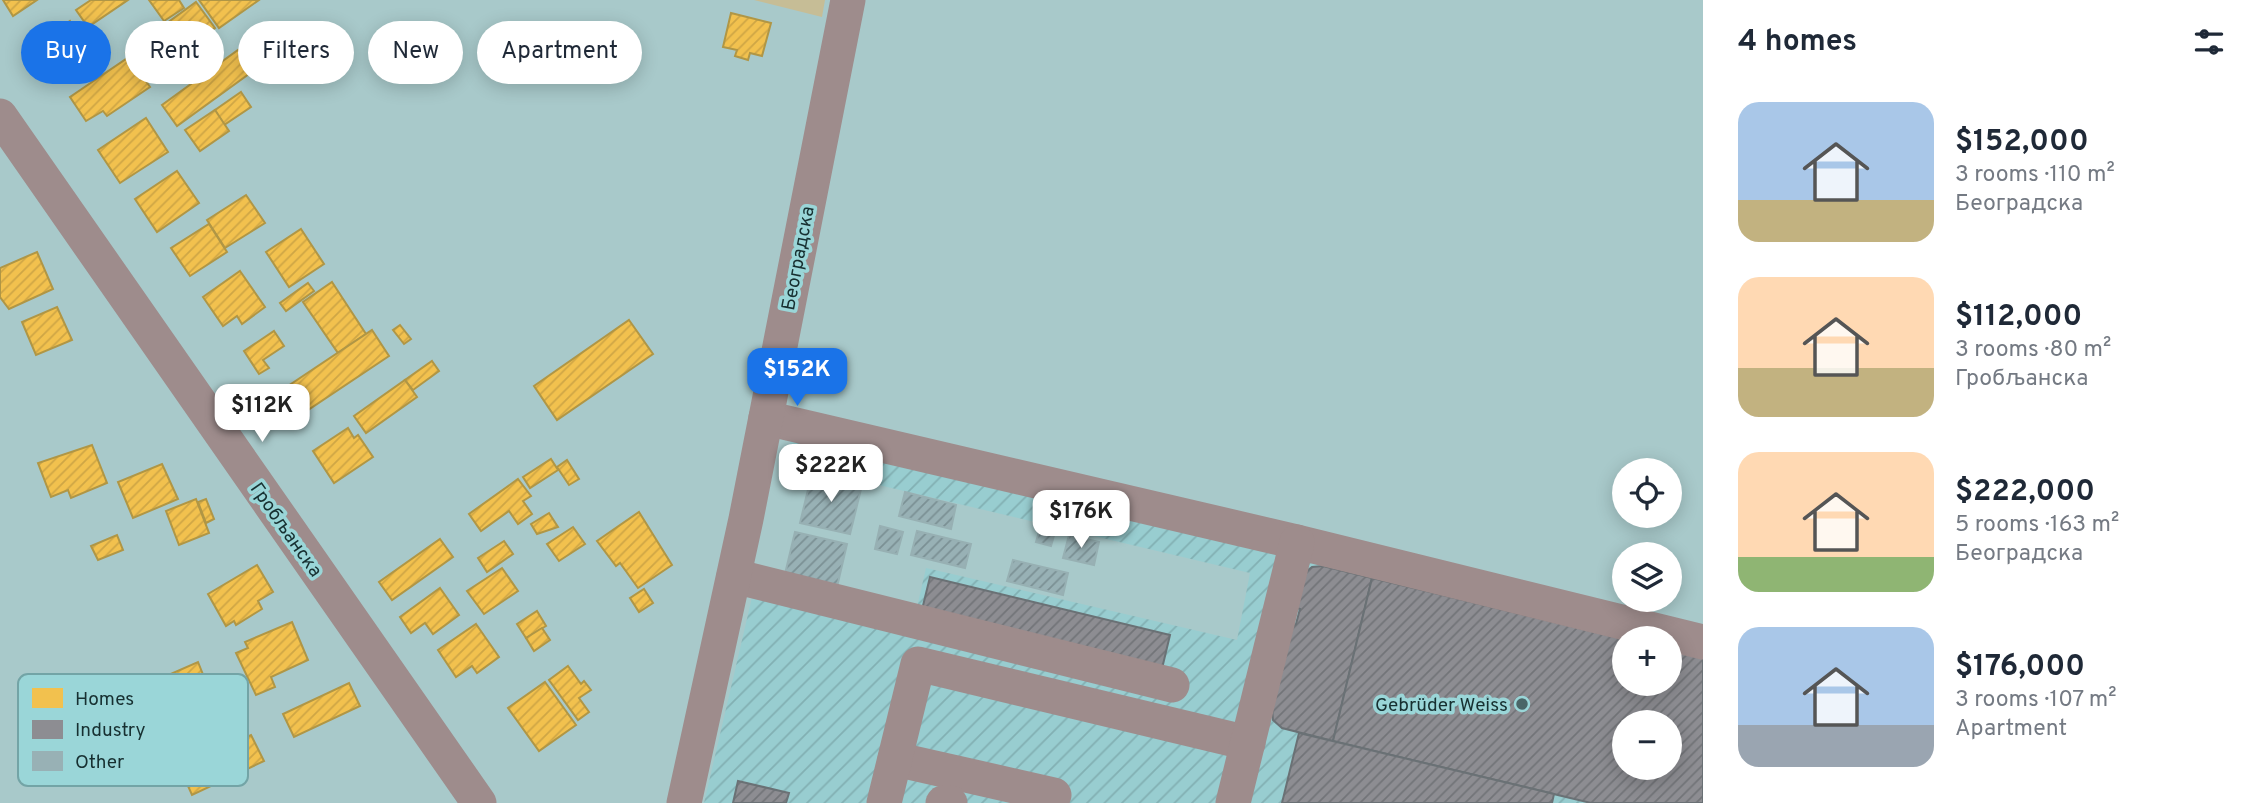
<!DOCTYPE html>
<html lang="en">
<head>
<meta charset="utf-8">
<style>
  :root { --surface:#fff; --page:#f6f6f7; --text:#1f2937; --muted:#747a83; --accent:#1a73e8 }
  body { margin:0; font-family:Overpass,sans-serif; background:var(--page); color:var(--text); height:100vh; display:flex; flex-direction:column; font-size:26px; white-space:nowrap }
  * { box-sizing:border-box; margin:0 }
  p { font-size:23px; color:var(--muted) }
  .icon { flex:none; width:38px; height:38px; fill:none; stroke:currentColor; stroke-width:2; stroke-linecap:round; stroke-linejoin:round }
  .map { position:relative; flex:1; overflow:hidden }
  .panel { display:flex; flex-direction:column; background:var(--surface); width:560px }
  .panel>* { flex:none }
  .guide { position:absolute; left:21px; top:21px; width:665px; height:63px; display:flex; gap:14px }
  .fabs { position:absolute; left:1612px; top:458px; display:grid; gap:14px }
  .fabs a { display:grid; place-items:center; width:70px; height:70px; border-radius:50%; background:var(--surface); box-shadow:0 4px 18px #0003; font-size:35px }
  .price { position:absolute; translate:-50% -60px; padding:0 16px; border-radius:14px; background:#fff; color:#222; font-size:23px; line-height:46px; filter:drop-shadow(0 2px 4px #0008) }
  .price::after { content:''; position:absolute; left:50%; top:42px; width:21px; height:16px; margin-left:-10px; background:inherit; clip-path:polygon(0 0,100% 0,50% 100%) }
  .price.current { background:var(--accent); color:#fff }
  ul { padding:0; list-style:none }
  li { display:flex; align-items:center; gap:21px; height:175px; padding:0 35px }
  li span { display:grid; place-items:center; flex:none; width:196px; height:140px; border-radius:21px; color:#555 }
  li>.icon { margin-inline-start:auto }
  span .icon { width:84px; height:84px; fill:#fffc; stroke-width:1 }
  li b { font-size:30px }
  h2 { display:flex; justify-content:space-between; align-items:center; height:84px; padding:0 35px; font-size:30px }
  .pill { padding:0 24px; border-radius:32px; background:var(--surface); box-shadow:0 4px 18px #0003; font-size:24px; line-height:63px }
  .pill.current { background:var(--accent); color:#fff }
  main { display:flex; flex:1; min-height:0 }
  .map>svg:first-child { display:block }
</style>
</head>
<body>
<main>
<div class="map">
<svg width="1703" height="803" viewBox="0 0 1703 803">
  <defs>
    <pattern id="industrial-furrows" width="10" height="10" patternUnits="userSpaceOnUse" patternTransform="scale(1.75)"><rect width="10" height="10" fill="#98cdd0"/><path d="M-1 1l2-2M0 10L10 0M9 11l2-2" fill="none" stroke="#82b0b3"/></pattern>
    <pattern id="homes-hatch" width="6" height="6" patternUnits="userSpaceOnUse" patternTransform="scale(1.75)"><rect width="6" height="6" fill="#f2c14e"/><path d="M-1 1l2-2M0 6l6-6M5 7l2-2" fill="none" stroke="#cfa645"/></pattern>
    <pattern id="industry-hatch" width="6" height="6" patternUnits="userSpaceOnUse" patternTransform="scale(1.75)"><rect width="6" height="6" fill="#8d8d92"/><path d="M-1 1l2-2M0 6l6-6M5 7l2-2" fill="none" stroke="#727478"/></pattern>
    <pattern id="building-hatch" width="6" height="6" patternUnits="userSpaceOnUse" patternTransform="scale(1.75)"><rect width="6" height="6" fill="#98b1b5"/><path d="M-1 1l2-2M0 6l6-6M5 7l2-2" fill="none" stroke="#7b9094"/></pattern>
  </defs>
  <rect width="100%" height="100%" fill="#a8c9ca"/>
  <path fill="url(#industrial-furrows)" fill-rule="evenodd" d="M796,413L1703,628V803H704L756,580L914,620L926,568L1237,640L1250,573L786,463ZM1624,639H1670V684H1624ZM1624,723H1670V768H1624Z"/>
  <polygon fill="#c6bd96" points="754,0 825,0 822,17"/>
  <g fill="url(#homes-hatch)" stroke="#b09645" stroke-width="2">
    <polygon points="3,0 37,0 13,16"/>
    <polygon points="91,0 128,0 88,27 76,10"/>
    <polygon points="149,0 179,0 184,8 164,21"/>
    <polygon points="199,0 259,0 219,28"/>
    <polygon points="196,2 215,28 144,78 126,53"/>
    <polygon points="731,13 771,23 762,56 750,53 748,60 735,56 737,50 723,47"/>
    <polygon points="70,21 93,55 56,79 34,46"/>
    <polygon points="238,50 253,71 177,126 162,105"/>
    <polygon points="129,57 150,87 107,116 103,111 86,121 70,97"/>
    <polygon points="241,92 251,107 224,125 215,110"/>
    <polygon points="215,110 229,131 200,151 185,130"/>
    <polygon points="146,118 168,152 120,183 98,150"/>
    <polygon points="177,171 199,203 157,232 135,199"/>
    <polygon points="246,195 265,223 225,248 207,220"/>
    <polygon points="209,224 227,252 190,276 171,248"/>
    <polygon points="301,229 324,264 289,287 266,252"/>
    <polygon points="37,252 53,289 9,309 0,297 0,268"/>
    <polygon points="240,271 265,307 242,324 237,316 223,326 203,297"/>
    <polygon points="332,282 366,334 338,353 303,302"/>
    <polygon points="308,283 314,291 286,311 280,303"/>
    <polygon points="57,307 72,340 36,355 22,322"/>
    <polygon points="629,320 653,354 557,420 534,386"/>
    <polygon points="400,325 411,339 404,344 393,330"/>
    <polygon points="372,330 389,356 293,420 276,394"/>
    <polygon points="274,331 284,346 263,360 269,368 259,374 244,351"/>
    <polygon points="432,361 439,371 413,390 405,380"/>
    <polygon points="405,380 417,397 366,433 354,416"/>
    <polygon points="348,428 354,438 358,435 373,457 334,483 313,451"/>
    <polygon points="92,445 107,483 71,498 68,490 51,497 38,463"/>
    <polygon points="551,459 558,470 530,488 523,477"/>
    <polygon points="567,460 579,479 569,485 557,467"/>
    <polygon points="162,464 178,499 133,518 118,482"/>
    <polygon points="518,479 531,496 523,501 532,514 518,524 509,511 481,531 469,514"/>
    <polygon points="196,499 209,533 179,545 166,511"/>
    <polygon points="206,499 214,519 206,523 198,502"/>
    <polygon points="639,512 672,565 638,588 620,563 616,566 597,541"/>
    <polygon points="549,513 558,527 537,534 531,524"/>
    <polygon points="573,527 585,544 559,561 547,544"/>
    <polygon points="117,535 123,550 98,560 91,546"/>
    <polygon points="440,539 453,557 392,600 379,582"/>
    <polygon points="504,541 513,554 487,572 478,558"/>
    <polygon points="257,565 273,592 258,601 262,609 236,625 234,621 226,626 208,594"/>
    <polygon points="502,568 518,591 484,614 467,591"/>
    <polygon points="440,588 459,615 433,634 425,623 411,633 400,617"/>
    <polygon points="644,589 653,603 639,612 630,598"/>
    <polygon points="537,611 546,626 526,638 517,624"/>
    <polygon points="292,622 308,660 271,677 275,687 256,695 236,653 248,648 245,642"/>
    <polygon points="476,624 499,657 477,673 472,666 456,677 438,650"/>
    <polygon points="542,628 550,640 534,651 526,638"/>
    <polygon points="198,662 216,707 185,720 166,676"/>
    <polygon points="568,666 581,684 584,681 591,690 579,698 589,712 578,720 549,680"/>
    <polygon points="545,682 576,725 539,751 508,708"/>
    <polygon points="349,683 360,706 294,737 283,714"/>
    <polygon points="251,735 264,761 192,795 180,768"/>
  </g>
  <g fill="url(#industry-hatch)" stroke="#6a7175" stroke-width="2" fill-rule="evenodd">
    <polygon points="1323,566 1372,578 1333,741 1282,728 1273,720 1272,707 1287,632 1296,624 1300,609 1296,608 1304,573 1312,567"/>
    <polygon points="930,577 1170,635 1160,677 920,618"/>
    <path d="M1372,578L1624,639V684H1670V649L1703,657V803H1591L1333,741ZM1624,723H1670V768H1624Z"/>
    <polygon points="1299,733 1554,794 1552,803 1282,803"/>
    <polygon points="738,781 789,793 786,803 733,803"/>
  </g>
  <g fill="url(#building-hatch)" stroke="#97b0b3" stroke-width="2">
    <polygon points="812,473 862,485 850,534 800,523"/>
    <polygon points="905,492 956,505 951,529 899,516"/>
    <polygon points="880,526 903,532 897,554 875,549"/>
    <polygon points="1040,528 1055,532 1051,546 1036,542"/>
    <polygon points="917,531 971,544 965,568 911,555"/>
    <polygon points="795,532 847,544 837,587 785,574"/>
    <polygon points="1069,535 1099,542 1094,565 1063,558"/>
    <polygon points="1013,560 1068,573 1063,595 1007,581"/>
  </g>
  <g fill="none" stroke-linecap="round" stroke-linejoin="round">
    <g stroke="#9e8c8c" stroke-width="35">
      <polyline points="0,116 479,803"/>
      <polyline points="766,418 1297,542 1703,642"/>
      <polyline points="734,576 1172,685"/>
      <polyline points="895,759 1054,795"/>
      <polyline points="684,803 746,519 848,0"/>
      <polyline points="884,803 918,664 1248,743"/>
      <polyline points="943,803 950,803"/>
      <polyline points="1233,803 1297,542"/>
    </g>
  </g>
  <circle fill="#4a6667" stroke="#9ad6d8" stroke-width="2.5" cx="1522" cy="704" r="7"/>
  <g text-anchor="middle" stroke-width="7" stroke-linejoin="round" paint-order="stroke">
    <g font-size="19" fill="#173031" stroke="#9ad6d8">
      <text transform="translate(797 258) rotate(-79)" y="7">Београдска</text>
      <text transform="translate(287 529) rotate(55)" y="7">Гробљанска</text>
    </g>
    <g font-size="19" fill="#173031" stroke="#9ad6d8" text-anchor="end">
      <text x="1508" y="711">Gebrüder Weiss</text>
    </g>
  </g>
  <rect x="18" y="674" width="230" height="112" rx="10" fill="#9ad6d8" stroke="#73a4a6" stroke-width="2"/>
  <rect x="32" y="688" width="31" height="20" fill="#f2c14e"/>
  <rect x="32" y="720" width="31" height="19" fill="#8d8d92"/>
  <rect x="32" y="751" width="31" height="20" fill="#98b1b5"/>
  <g font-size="19" fill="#173031">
    <text x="75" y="705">Homes</text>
    <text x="75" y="736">Industry</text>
    <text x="75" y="768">Other</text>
  </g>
</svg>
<div class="fabs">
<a><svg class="icon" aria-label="locate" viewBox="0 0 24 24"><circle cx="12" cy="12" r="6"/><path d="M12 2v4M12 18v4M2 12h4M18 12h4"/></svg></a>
<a><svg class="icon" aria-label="layers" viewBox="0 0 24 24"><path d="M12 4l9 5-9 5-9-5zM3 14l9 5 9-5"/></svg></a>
<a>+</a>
<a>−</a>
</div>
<b class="price current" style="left:797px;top:408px">$152K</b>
<b class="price" style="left:262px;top:444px">$112K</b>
<b class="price" style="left:831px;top:504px">$222K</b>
<b class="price" style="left:1081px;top:550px">$176K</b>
<div class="guide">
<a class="pill current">Buy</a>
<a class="pill">Rent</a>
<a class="pill">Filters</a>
<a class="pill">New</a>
<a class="pill">Apartment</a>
</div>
</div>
<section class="panel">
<h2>4 homes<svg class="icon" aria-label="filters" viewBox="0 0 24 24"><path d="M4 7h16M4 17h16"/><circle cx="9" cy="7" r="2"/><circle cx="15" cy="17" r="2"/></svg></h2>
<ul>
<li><span style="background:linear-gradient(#a9c7e8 70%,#c2b280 0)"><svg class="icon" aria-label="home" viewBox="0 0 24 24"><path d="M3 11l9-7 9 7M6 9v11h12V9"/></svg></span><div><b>$152,000</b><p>3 rooms · 110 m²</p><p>Београдска</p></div></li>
<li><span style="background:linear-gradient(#ffd9b3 65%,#c2b280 0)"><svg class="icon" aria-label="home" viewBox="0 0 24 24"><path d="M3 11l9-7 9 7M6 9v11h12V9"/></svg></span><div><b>$112,000</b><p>3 rooms · 80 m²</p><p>Гробљанска</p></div></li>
<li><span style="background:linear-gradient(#ffd9b3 75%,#8fb573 0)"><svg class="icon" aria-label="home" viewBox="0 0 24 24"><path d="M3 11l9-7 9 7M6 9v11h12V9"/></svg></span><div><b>$222,000</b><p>5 rooms · 163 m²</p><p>Београдска</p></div></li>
<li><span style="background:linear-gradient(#a9c7e8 70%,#9aa5b1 0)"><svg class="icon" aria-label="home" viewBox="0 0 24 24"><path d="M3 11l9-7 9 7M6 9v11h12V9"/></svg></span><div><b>$176,000</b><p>3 rooms · 107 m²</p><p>Apartment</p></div></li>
</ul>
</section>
</main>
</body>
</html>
